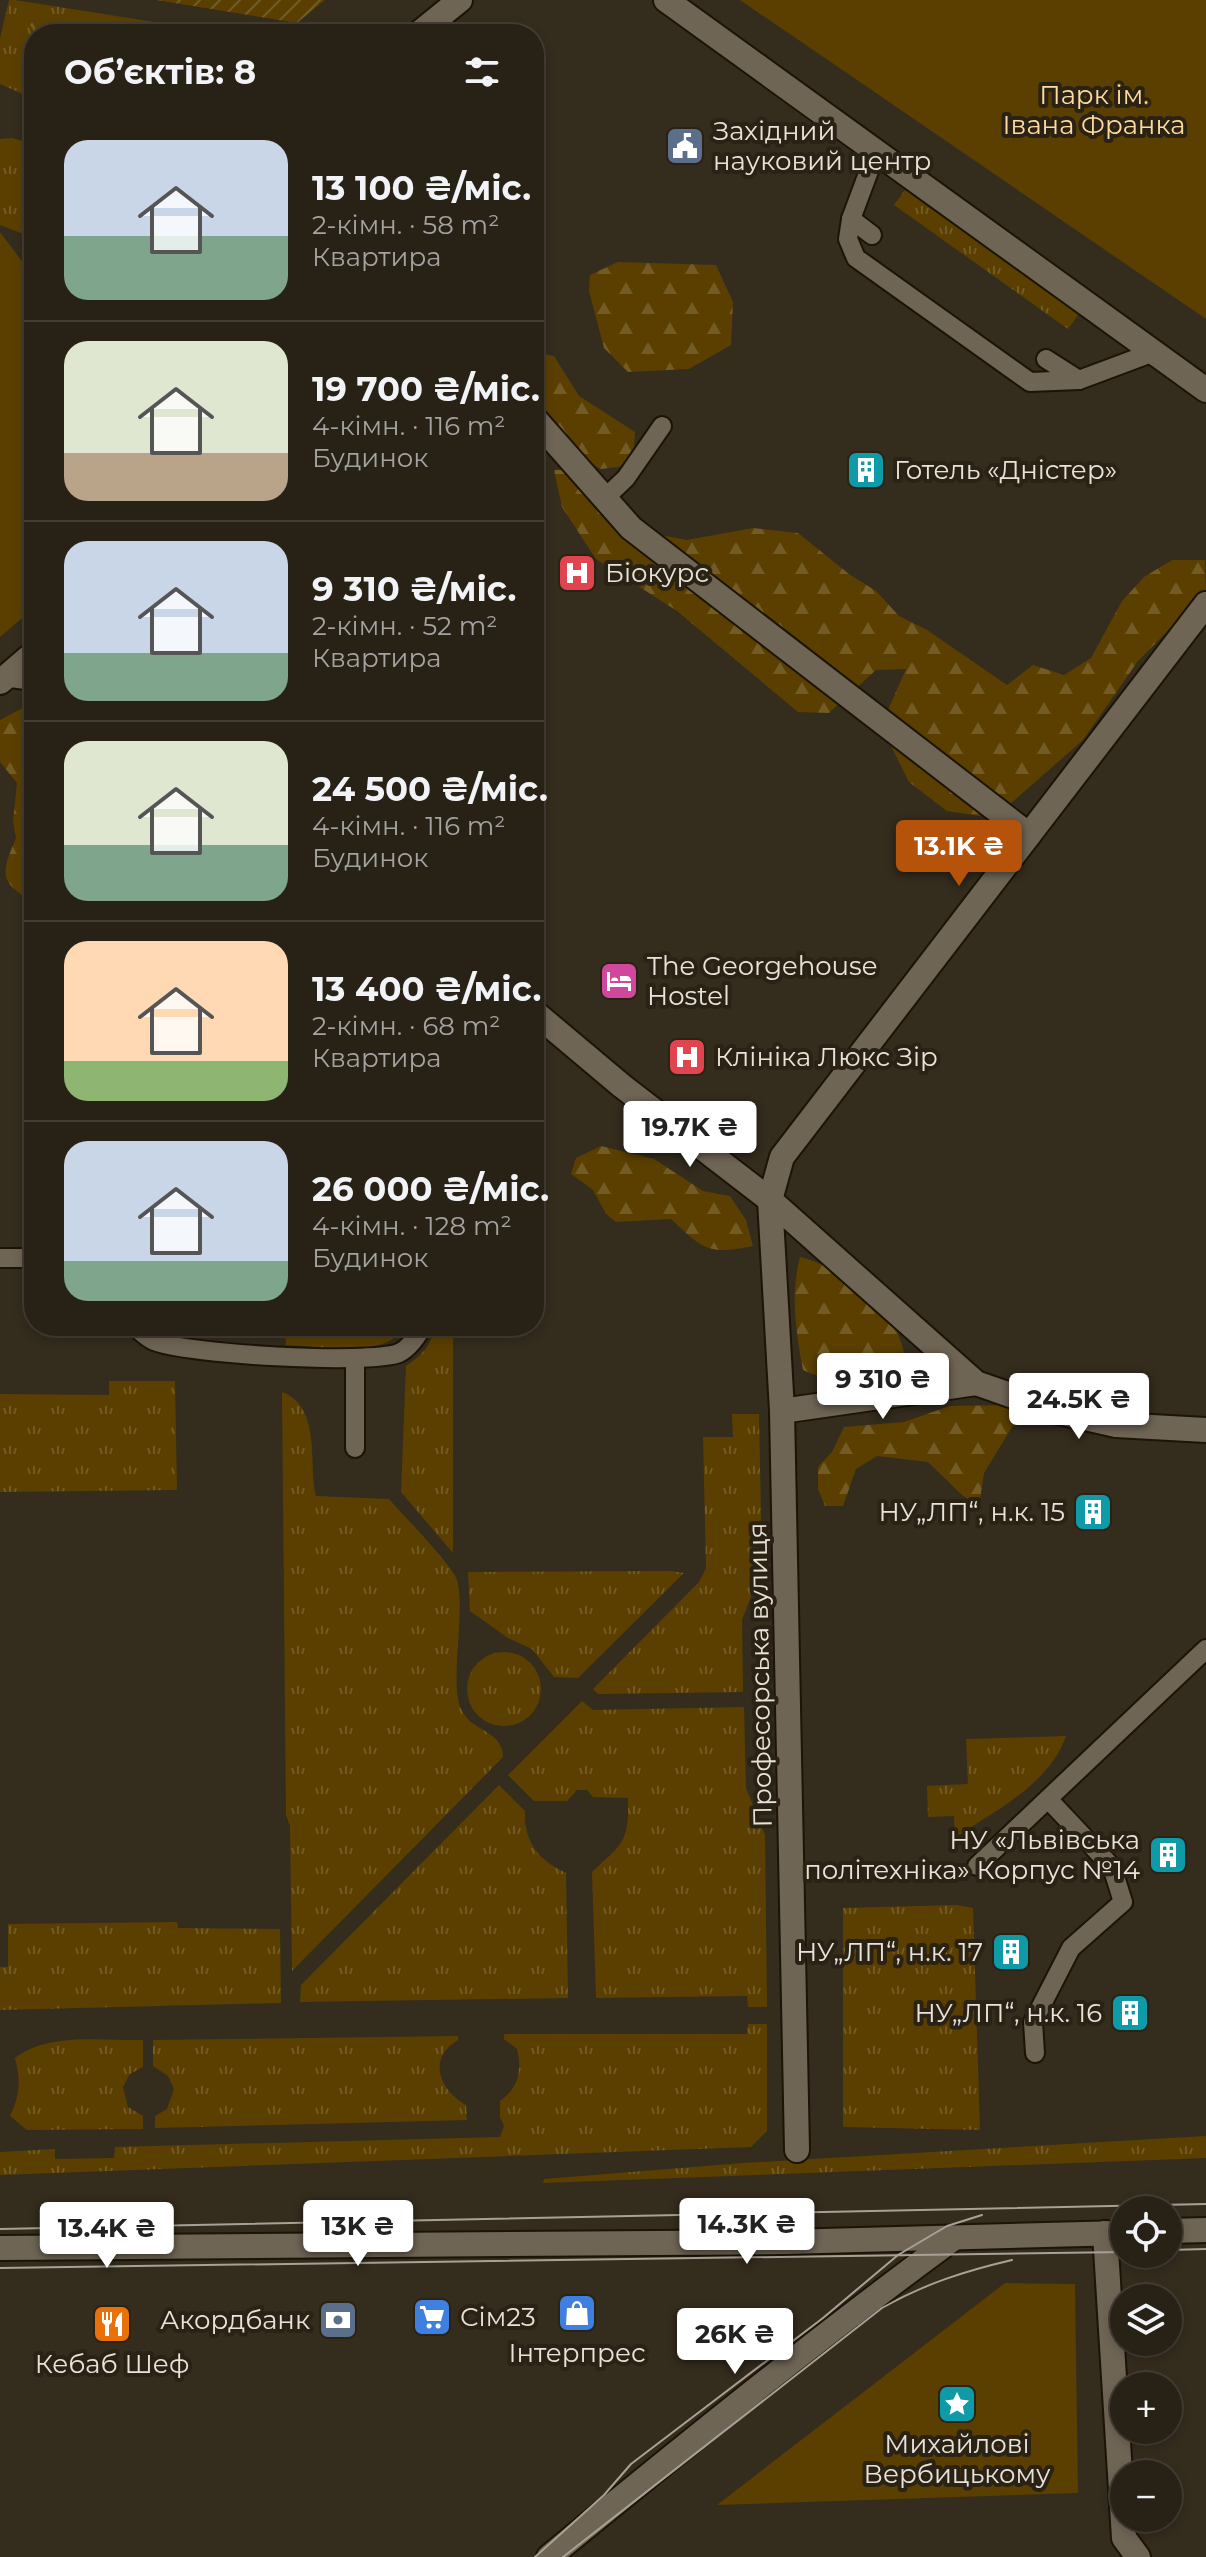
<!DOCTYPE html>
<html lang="uk">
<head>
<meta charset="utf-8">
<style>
  :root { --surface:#272116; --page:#2f291f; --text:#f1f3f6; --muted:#a4a3a1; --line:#433e35; --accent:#b45309 }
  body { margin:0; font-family:Montserrat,sans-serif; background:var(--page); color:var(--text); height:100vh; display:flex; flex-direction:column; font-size:30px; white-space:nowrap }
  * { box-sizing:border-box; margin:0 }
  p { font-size:26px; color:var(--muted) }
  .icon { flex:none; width:44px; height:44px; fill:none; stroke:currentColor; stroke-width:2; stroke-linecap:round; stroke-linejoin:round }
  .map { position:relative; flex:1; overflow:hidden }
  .side { position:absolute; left:24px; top:24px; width:520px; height:1312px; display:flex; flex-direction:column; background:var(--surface); border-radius:32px; box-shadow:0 4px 12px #0003,0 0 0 2px var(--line) }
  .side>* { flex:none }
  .tools { position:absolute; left:1110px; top:2196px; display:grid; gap:16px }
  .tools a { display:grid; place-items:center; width:72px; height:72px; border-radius:50%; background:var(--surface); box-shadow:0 4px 12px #0003,0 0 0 2px var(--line); font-size:40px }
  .price { position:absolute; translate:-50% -68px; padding:0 18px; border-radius:8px; background:#fff; color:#222; font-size:26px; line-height:52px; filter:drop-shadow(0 2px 4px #0008) }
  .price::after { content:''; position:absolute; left:50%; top:48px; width:24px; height:18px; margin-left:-12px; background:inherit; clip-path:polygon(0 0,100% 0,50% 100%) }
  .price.on { background:var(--accent); color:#fff }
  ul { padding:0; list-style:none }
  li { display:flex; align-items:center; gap:24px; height:200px; padding:0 40px }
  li+li { border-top:2px solid var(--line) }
  li span { display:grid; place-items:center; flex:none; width:224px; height:160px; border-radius:24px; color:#555 }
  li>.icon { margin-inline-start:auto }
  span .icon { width:96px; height:96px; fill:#fffc; stroke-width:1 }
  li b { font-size:34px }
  h2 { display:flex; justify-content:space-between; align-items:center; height:96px; padding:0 40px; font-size:34px }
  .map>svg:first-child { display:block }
</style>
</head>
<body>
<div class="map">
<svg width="1206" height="2557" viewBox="0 0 1206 2557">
  <defs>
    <pattern id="grass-tufts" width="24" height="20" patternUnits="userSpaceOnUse" patternTransform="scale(2)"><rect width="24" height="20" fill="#5a3f00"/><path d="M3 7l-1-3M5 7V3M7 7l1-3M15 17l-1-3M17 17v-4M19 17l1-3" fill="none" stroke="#725b25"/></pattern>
    <pattern id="forest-firs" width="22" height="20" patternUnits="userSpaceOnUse" patternTransform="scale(2)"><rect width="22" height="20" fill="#5a3f00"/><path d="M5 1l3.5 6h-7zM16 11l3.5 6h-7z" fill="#725b25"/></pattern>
    <pattern id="garden-furrows" width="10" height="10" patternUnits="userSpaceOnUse" patternTransform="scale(2)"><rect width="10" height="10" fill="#5a3f00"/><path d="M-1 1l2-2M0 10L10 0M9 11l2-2" fill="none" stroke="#725b25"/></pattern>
  </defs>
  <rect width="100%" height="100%" fill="#342c1d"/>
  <g fill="url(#grass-tufts)">
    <polygon points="9,0 15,0 230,34 34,34 34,99 0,84 0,38"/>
    <polygon points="12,138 23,141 29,138 34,142 34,231 21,233 0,225 0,139"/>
    <polygon points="905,190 1079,314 1068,329 894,205"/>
    <path d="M340,1326L341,1332L408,1326C379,1361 327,1346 286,1345L285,1328Z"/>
    <path d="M434,1326H453V1553L401,1492L406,1366C422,1355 432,1346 434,1326Z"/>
    <polygon points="109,1381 175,1381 177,1490 0,1492 0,1394 109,1395"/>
    <path d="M282,1392C322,1407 308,1464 316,1496L389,1499C402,1514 453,1566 457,1580C466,1612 449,1681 461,1709C471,1732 503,1730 503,1757L292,1971L290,1826L286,1815Z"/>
    <polygon points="732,1414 759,1414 762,1568 742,1620 743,1692 598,1694 593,1689 699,1582 706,1568 703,1437 733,1437"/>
    <polygon points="671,1571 684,1573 578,1678 554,1677 532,1649 508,1638 470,1611 468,1572"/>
    <circle cx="504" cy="1689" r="37"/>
    <path d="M582,1701L593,1710L744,1707L746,1788L765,1835L767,2007H748L747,1996L596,1998L592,1872C623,1843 629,1843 628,1798L593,1797L587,1790H577L567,1801H534L508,1775Z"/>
    <path d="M1066,1736C1049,1785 995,1810 955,1838L954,1816L928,1817L927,1786L968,1784L966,1739Z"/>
    <path d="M499,1785L525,1811C524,1842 538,1860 566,1873L568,1998L300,2002L301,1985Z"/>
    <polygon points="957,1905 973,1908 980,2130 843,2127 843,1908"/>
    <polygon points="177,1922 178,1928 280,1929 281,2003 0,2010 0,1967 8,1967 8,1924"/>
    <path d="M748,2024H767V2131L751,2147L0,2175V2152L55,2149V2159L114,2158L115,2147L500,2137L504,2126L500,2117V2101C519,2088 522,2070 517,2049L504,2039V2034H747Z"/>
    <path d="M458,2036V2040C427,2058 439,2090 466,2105L467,2120L155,2128V2116L167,2109L174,2089L168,2076L153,2066V2040Z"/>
    <path d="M143,2040V2067L130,2074L123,2087L128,2107L143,2116V2129L27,2130L10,2116C20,2096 21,2080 15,2058C49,2032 102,2041 143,2040Z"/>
    <polygon points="1206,2136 1206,2158 543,2183 544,2179 743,2163"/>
  </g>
  <g fill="url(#forest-firs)">
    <polygon points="35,14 192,34 193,34 37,34 29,24"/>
    <polygon points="618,262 716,265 733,302 731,345 689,369 628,372 604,348 589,291 590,275"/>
    <polygon points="534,352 554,356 579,396 635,432 633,465 601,469 534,435"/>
    <polygon points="585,469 655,534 687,540 753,528 798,533 849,574 876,591 899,616 927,630 1007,685 1033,665 1064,675 1091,658 1122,601 1144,577 1172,560 1205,560 1206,592 1138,661 1083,740 1009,805 980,816 947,811 909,782 881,726 906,669 876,670 829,713 798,712 677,611 596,559 562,507 554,470"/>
    <path d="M34,702V902C0,883 0,875 16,838L13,821L17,783L0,762V720Z"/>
    <path d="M601,1146L654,1159L703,1191L730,1196L746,1220L753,1246C708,1255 704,1250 671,1219L616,1222L606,1214L593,1190L571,1174L576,1158Z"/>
    <path d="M800,1257C830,1263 876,1296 892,1322C898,1331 901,1342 904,1352C876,1377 838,1387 803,1370C796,1331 790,1296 800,1257Z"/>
    <polygon points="1012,1405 1020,1414 984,1473 979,1506 962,1495 928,1462 877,1456 856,1469 843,1506 825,1506 818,1489 818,1467 832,1452 844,1427 904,1422 950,1406"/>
  </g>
  <g fill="#5a3f00">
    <polygon points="740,0 1206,0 1206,319"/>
    <polygon points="0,232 34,277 34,608 0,637"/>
    <polygon points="1005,2283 1075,2284 1078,2493 717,2505"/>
  </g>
  <polygon fill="url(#garden-furrows)" points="156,0 325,0 297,23"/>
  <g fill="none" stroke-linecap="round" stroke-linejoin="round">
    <g stroke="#1c1406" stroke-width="22">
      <g id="lane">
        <polyline points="876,152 851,219 848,239 856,258 1030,382 1079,380 1154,352"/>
        <polyline points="851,219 872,235"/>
        <polyline points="1046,359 1079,380"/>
        <polyline points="604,499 626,478 662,426"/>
        <polyline points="0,1258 34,1258"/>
        <path d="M134,1326C140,1331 147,1338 154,1341C185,1354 368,1365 399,1353C408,1349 419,1335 422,1326"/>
        <polyline points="355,1359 355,1448"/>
        <polyline points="977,1866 1206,1649"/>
        <polyline points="1035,2053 1033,2022 1071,1948 1123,1902 1112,1867 1048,1799"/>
      </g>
    </g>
    <g stroke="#1c1406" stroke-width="28">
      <g id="street">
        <polyline points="666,0 1206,390"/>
        <polyline points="534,418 631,528 1029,835"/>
        <polyline points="11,675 34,678"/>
        <polyline points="534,1012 622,1086 770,1200 976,1383 1059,1412 1116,1425 1206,1430"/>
        <polyline points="782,1411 976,1383"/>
        <polyline points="797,2150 782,1411 770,1200 782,1157 1206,604"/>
        <polyline points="1105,2233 1124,2538 1138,2557"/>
      </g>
    </g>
    <g stroke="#1c1406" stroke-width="28">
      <g id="secondary">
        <polyline points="418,34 460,0"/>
        <polyline points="0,682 34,653"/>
        <polyline points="1168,2231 1206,2230"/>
        <polyline points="0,2248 785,2242 1124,2233"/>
        <path d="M549,2557C682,2448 816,2339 954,2238"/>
      </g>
    </g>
    <use href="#lane" stroke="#6f6555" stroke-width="18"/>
    <use href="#street" stroke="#6f6555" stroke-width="24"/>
    <use href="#secondary" stroke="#6f6555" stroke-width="24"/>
    <g stroke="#a8a296" stroke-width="2">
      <polyline points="0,2229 1206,2204"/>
      <polyline points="1168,2250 1206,2249"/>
      <polyline points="0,2268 1124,2252"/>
      <polyline points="535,2557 604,2495 631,2464 823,2318 898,2255 947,2226 982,2215"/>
      <path d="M563,2557L882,2308C924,2284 965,2271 1012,2260"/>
    </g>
  </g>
  <defs>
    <g id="civic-square" transform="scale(2)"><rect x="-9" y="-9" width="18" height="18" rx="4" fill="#5c6f8a" stroke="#2a2214"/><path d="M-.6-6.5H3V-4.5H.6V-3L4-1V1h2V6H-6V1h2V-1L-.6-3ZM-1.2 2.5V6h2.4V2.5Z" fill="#fff"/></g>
    <g id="building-square" transform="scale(2)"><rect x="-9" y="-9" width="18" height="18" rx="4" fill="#0f9aa8" stroke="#2a2214"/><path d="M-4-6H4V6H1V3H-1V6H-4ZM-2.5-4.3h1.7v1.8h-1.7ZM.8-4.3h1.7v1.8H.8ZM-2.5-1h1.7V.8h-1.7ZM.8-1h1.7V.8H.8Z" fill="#fff"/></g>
    <g id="hospital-square" transform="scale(2)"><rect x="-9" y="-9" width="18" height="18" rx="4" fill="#e0444e" stroke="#2a2214"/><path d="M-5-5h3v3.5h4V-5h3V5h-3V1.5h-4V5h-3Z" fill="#fff"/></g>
    <g id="hotel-square" transform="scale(2)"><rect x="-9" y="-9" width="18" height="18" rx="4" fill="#d1479c" stroke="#2a2214"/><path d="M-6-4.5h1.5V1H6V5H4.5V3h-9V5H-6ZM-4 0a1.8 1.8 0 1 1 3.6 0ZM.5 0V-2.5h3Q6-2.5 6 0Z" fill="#fff"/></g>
    <g id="shop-square" transform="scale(2)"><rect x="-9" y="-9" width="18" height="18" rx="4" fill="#3f7fe0" stroke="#2a2214"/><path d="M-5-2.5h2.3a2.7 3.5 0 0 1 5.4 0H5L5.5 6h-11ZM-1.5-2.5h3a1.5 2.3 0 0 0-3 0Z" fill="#fff"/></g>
    <g id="supermarket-square" transform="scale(2)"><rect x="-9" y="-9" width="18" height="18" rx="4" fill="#3f7fe0" stroke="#2a2214"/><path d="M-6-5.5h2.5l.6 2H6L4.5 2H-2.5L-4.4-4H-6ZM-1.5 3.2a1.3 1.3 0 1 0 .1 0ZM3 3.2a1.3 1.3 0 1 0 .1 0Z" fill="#fff"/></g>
    <g id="bank-square" transform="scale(2)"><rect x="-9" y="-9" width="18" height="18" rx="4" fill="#5c6f8a" stroke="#2a2214"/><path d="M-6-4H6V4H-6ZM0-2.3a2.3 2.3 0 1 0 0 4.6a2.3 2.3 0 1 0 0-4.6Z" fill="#fff"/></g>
    <g id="restaurant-square" transform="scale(2)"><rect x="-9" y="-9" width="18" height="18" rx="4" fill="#e8710a" stroke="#2a2214"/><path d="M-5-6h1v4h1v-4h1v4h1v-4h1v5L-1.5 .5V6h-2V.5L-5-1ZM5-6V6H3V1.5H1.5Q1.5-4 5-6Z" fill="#fff"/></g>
    <g id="sight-square" transform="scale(2)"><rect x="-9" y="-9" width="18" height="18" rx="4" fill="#0f9aa8" stroke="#2a2214"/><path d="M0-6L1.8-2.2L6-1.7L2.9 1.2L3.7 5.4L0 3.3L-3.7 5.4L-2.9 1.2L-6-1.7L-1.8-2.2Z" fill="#fff"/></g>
  </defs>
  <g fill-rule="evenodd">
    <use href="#civic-square" x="685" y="146"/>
    <use href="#building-square" x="866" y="470"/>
    <use href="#hospital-square" x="577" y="573"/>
    <use href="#hotel-square" x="619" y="981"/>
    <use href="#hospital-square" x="687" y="1057"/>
    <use href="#building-square" x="1093" y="1512"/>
    <use href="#building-square" x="1168" y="1855"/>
    <use href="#building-square" x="1011" y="1952"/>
    <use href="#building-square" x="1130" y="2013"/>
    <use href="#shop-square" x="577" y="2313"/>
    <use href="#supermarket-square" x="432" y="2317"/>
    <use href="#bank-square" x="338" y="2320"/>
    <use href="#restaurant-square" x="112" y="2324"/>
    <use href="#sight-square" x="957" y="2404"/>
  </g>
  <g text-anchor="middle" stroke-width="8" stroke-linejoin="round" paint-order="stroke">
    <g font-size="26" fill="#fedc9f" stroke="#2a2214">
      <text x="1094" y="104">Парк ім.<tspan x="1094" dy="30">Івана Франка</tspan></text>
    </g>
    <g font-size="26" fill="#e8e3d9" stroke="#2a2214" text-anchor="start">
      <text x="713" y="140">Західний<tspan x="713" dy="30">науковий центр</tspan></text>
      <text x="894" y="479">Готель «Дністер»</text>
      <text x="605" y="582">Біокурс</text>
      <text x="647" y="975">The Georgehouse<tspan x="647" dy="30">Hostel</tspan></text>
      <text x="715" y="1066">Клініка Люкс Зір</text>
      <text x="1065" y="1521" text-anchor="end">НУ„ЛП“, н.к. 15</text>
      <text x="1140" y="1849" text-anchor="end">НУ «Львівська<tspan x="1140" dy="30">політехніка» Корпус №14</tspan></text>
      <text x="983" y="1961" text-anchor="end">НУ„ЛП“, н.к. 17</text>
      <text x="1102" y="2022" text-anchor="end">НУ„ЛП“, н.к. 16</text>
      <text x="460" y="2326">Сім23</text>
      <text x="310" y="2329" text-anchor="end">Акордбанк</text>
      <text x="577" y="2362" text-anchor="middle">Інтерпрес</text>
      <text x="112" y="2373" text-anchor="middle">Кебаб Шеф</text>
      <text x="957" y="2453" text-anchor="middle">Михайлові<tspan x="957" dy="30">Вербицькому</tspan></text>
    </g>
    <g font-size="26" fill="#e8e3d9" stroke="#2a2214">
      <text transform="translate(760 1675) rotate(-91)" y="9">Професорська вулиця</text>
    </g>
  </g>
</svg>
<div class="tools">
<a><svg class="icon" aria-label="locate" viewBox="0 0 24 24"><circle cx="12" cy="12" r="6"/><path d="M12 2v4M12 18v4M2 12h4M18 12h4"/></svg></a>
<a><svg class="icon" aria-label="layers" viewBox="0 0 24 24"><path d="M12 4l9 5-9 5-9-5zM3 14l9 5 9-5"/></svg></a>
<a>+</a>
<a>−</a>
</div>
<b class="price on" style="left:959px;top:888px">13.1K ₴</b>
<b class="price" style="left:690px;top:1169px">19.7K ₴</b>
<b class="price" style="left:883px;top:1421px">9 310 ₴</b>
<b class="price" style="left:1079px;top:1441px">24.5K ₴</b>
<b class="price" style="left:747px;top:2266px">14.3K ₴</b>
<b class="price" style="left:358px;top:2268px">13K ₴</b>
<b class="price" style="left:107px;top:2270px">13.4K ₴</b>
<b class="price" style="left:735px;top:2376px">26K ₴</b>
<section class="side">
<h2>Об’єктів: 8<svg class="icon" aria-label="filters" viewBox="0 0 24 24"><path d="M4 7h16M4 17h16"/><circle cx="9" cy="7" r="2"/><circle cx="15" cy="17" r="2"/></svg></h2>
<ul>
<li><span style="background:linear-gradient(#c9d6e8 60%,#7fa58c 0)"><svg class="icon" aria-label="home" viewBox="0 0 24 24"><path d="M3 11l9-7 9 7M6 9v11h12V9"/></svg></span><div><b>13 100 ₴/міс.</b><p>2-кімн. · 58 m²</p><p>Квартира</p></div></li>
<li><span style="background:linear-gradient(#dfe7d0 70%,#b9a48a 0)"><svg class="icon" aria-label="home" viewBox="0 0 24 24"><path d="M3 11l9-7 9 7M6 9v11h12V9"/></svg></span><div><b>19 700 ₴/міс.</b><p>4-кімн. · 116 m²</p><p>Будинок</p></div></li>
<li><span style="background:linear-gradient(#c9d6e8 70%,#7fa58c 0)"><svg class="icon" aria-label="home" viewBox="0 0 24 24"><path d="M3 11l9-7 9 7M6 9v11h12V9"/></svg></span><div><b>9 310 ₴/міс.</b><p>2-кімн. · 52 m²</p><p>Квартира</p></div></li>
<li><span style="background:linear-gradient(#dfe7d0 65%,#7fa58c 0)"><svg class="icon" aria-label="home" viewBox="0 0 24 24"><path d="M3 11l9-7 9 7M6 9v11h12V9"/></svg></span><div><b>24 500 ₴/міс.</b><p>4-кімн. · 116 m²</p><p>Будинок</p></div></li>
<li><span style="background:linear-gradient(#ffd9b3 75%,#8fb573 0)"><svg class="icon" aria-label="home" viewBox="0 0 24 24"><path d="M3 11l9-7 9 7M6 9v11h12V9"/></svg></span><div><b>13 400 ₴/міс.</b><p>2-кімн. · 68 m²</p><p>Квартира</p></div></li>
<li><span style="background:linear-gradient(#c9d6e8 75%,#7fa58c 0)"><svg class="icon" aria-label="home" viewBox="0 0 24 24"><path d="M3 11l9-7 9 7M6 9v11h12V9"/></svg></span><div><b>26 000 ₴/міс.</b><p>4-кімн. · 128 m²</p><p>Будинок</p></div></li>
</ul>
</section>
</div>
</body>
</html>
